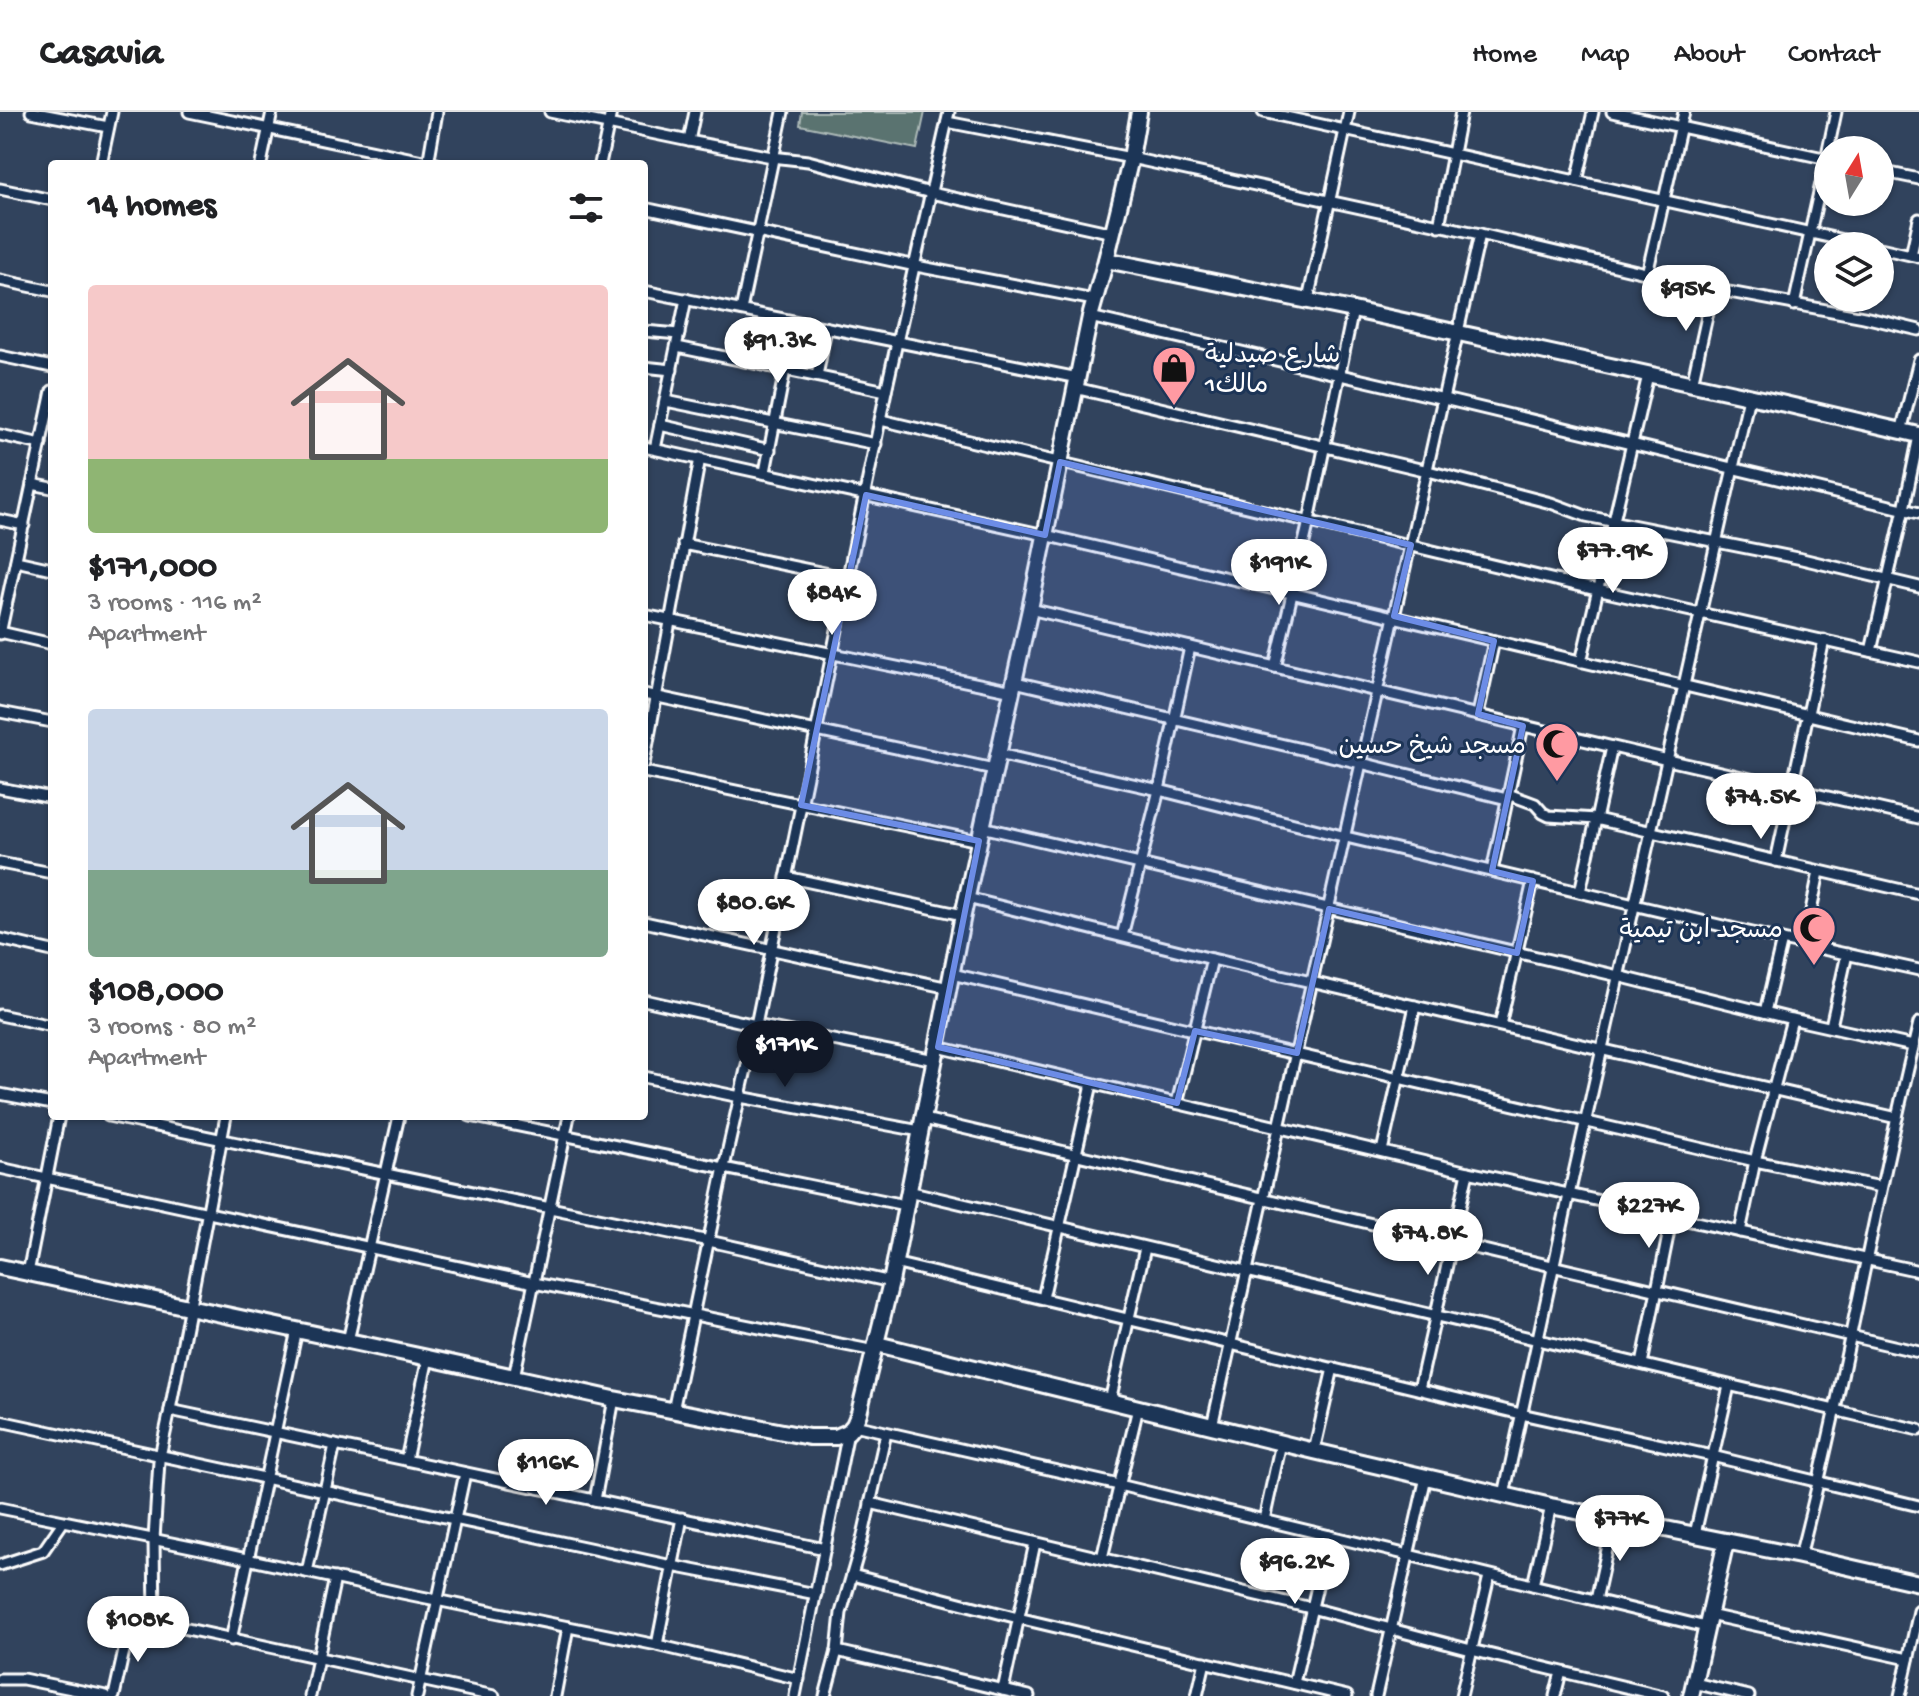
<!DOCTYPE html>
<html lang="en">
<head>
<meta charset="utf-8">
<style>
  :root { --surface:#fff; --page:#f6f6f6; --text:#202124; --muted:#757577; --line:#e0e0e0; --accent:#111827 }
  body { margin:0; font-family:"Gochi Hand","Playpen Sans Arabic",sans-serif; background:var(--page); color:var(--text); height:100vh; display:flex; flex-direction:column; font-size:30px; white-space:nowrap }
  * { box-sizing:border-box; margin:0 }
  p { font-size:26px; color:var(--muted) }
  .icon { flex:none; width:44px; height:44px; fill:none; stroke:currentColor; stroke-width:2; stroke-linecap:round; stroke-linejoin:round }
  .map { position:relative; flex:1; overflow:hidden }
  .details { position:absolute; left:48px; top:48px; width:600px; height:960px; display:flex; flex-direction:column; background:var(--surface); border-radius:8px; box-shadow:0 2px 6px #0004 }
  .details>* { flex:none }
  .needle { width:52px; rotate:11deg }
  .fabs { position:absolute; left:1814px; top:24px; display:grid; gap:16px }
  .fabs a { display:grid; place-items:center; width:80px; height:80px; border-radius:50%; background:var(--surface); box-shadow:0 2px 6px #0004; font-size:40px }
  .price { position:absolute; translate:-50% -68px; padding:0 18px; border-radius:28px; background:#fff; color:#222; font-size:26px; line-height:52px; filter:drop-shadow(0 2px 4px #0008) }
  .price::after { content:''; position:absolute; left:50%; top:48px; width:24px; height:18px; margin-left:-12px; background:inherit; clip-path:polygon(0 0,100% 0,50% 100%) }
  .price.selected { background:var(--accent); color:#fff }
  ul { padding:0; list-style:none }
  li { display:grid; align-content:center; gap:16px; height:424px; padding:0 40px }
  li span { display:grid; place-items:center; height:248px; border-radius:8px; color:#555 }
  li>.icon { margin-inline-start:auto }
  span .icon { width:144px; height:144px; fill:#fffc; stroke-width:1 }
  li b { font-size:34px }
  h2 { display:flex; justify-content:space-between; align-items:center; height:96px; padding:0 40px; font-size:34px }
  header { display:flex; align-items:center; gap:48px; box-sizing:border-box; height:112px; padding:0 40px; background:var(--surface); border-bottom:2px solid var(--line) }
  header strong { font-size:38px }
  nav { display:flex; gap:44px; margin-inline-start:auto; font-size:28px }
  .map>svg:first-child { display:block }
</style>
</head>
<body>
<header>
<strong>Casavia</strong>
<nav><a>Home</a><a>Map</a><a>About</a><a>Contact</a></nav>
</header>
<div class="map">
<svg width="1919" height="1584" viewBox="0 0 1919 1584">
  <rect width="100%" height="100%" fill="#31435d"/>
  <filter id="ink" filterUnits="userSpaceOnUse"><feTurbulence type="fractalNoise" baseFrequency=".0125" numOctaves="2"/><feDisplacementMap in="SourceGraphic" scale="16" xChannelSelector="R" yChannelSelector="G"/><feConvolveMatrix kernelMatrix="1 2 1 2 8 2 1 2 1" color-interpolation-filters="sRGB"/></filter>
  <g filter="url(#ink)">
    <polygon fill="#5a736f" stroke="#acb9b7" stroke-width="2" points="802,0 925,0 917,37 800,13"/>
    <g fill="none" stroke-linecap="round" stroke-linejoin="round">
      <g stroke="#fff" stroke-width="15">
        <g id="street">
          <polyline points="31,0 108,15"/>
          <polyline points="189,0 437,52"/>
          <polyline points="550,0 689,29 772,45 808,49 931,81 1113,121"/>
          <polyline points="1263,0 1870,134"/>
          <polyline points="1612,0 1828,47"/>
          <polyline points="947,10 1131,46 1480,122 1713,177 1864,205 1919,218"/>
          <polyline points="689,29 695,0"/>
          <polyline points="1828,38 1836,0"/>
          <polyline points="101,52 112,0"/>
          <polyline points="261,52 272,0"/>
          <polyline points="428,52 437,0"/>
          <polyline points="600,52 611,0"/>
          <polyline points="1880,59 1919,67"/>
          <polyline points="1577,69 1593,0"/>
          <polyline points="0,77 52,88"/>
          <polyline points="644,96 916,154 1094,188"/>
          <polyline points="1439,114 1461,0"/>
          <polyline points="1880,136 1919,145"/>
          <polyline points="1911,143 1919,107"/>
          <polyline points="1647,162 1684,0"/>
          <polyline points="0,168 52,179"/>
          <polyline points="644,179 1078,266"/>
          <polyline points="1308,188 1349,0"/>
          <polyline points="1794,193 1828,40"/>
          <polyline points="741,198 783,0"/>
          <polyline points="1090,205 1444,287 1919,401"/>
          <polyline points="644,219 679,222"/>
          <polyline points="677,235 886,279"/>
          <polyline points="0,244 52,255"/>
          <polyline points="644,255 672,258"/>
          <polyline points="817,264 826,216"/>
          <polyline points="1692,272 1713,177"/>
          <polyline points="1075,276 1428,359 1551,391 1586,404 1802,447 1919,475"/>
          <polyline points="666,289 876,332"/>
          <polyline points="881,308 1597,478 1919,550"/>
          <polyline points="660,313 770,338"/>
          <polyline points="1901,320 1919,248"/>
          <polyline points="0,323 41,332"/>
          <polyline points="644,335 1045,423 1919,629"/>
          <polyline points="655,337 686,187"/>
          <polyline points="765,360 785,258"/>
          <polyline points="32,372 52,376"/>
          <polyline points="0,408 24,413"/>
          <polyline points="683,432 849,466"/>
          <polyline points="16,449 52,457"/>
          <polyline points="1030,497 1668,648 1919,706"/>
          <polyline points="644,503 1013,579"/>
          <polyline points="0,520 52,532"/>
          <polyline points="0,522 52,279"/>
          <polyline points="1871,539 1904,397 1919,324"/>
          <polyline points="1581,550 1648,263"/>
          <polyline points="1275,555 1309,409 1353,198"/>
          <polyline points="1015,570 1361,651 1507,687"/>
          <polyline points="644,582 994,657"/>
          <polyline points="0,600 52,610"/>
          <polyline points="1478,602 1494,529"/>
          <polyline points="998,642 1159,678 1346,725 1782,828 1919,858"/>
          <polyline points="644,652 700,346"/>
          <polyline points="644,660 979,729"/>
          <polyline points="0,676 52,686"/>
          <polyline points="1508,682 1535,692 1543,701 1549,704 1596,707 1919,782"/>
          <polyline points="982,715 1618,864 1792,907 1913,934"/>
          <polyline points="1776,749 1824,528"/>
          <polyline points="0,751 52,761"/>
          <polyline points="1492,759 1523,614"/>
          <polyline points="786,765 963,803"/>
          <polyline points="1580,780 1612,635"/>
          <polyline points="967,786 1212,847 1897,1006"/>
          <polyline points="644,810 949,876"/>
          <polyline points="1122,824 1159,678 1190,535"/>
          <polyline points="0,827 52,839"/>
          <polyline points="1804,833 1819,760"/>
          <polyline points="952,862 1755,1049 1881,1075"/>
          <polyline points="644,888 756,913 935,948"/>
          <polyline points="1765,900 1782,828"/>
          <polyline points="0,903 52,914"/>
          <polyline points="1500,913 1533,769"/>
          <polyline points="1831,914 1847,842"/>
          <polyline points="938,935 1468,1060 1919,1159"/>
          <polyline points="644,965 740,985 920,1019"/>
          <polyline points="0,982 52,992"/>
          <polyline points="1177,991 1212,847"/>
          <polyline points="108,1004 709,1129 891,1170"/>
          <polyline points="470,1004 905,1093"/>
          <polyline points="924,1007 1919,1240"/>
          <polyline points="1382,1039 1415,894"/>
          <polyline points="0,1056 534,1171 875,1239"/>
          <polyline points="908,1079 1919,1318"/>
          <polyline points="1740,1120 1755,1049 1792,907"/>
          <polyline points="894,1151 1521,1302 1712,1344 1919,1394"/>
          <polyline points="28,1161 59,1004"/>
          <polyline points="1043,1186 1092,972"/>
          <polyline points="348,1229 399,1004"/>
          <polyline points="1642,1252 1672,1104"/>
          <polyline points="514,1265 569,1004"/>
          <polyline points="1419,1277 1468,1060"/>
          <polyline points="1110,1289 1145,1136"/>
          <polyline points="170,1298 825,1437"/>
          <polyline points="673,1299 724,1055 756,913 886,279 949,0"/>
          <polyline points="0,1309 672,1454 816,1482"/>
          <polyline points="854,1313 1119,1373 1706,1515"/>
          <polyline points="1212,1314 1480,122"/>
          <polyline points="1314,1339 1333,1256"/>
          <polyline points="406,1348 428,1246"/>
          <polyline points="1504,1383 1569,1083 1749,285"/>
          <polyline points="595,1388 614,1287"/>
          <polyline points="870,1391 1311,1496 1471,1538 1663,1584"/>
          <polyline points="0,1396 201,1437 402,1481 657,1533 799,1567"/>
          <polyline points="1264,1408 1281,1331"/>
          <polyline points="1695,1422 1729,1274"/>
          <path d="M1800,1444C1846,1267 1875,1088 1919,911"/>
          <polyline points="1102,1446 1138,1296"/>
          <polyline points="0,1453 43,1439 63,1410"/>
          <polyline points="307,1460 335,1333"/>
          <polyline points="852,1463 1018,1506 1347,1584"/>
          <polyline points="1533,1473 1551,1394"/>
          <polyline points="1596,1488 1614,1406"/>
          <polyline points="1709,1503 1908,1547"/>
          <polyline points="155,1510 154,1427 159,1349 170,1298 226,1004"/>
          <polyline points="231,1528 297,1218"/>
          <polyline points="657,1533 682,1406"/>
          <polyline points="837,1539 1029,1584"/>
          <polyline points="0,1567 23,1567 106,1584"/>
          <polyline points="1294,1571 1329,1424"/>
          <polyline points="1694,1571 1749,1584"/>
          <polyline points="1003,1578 1035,1431"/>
          <path d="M114,1584L129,1516C136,1505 144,1508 155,1510L494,1584"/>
          <polyline points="310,1584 335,1466"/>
          <polyline points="417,1584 465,1361"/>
          <polyline points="555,1584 568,1515"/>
          <polyline points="795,1584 848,1320"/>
          <polyline points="825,1584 837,1539 841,1501 862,1428 886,1321"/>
          <polyline points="1197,1584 1205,1550"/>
          <polyline points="1376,1584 1426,1365"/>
          <polyline points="1461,1584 1489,1464"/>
          <polyline points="1555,1584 1561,1560"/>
          <polyline points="1900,1584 1919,1499"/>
        </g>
      </g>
      <g stroke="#fff" stroke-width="20">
        <g id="secondary">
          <polyline points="1106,148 1353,198 1785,292 1919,323"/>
          <polyline points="0,1155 428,1246 614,1287 809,1325 836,1325 848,1320 854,1313 859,1301 891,1170 963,803 1030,497 1090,205 1106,148 1131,46 1139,0"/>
          <polyline points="877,1232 1314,1339 1551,1394 1800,1444 1919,1471"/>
          <polyline points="1691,1584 1726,1429"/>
        </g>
      </g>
      <use href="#street" stroke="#1d3557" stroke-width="9"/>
      <use href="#secondary" stroke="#1d3557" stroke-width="14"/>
    </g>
  </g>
  <path fill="#6c8ce6" fill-opacity="0.2" stroke="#6c8ce6" stroke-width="6" stroke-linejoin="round" d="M1060,350L1411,433L1394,504L1494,529L1478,602L1523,614L1492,759L1533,769L1517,841L1329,797L1297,941L1195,919L1177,991L938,935L979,729L801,693L866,383L1045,423Z"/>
  <defs>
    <g id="shop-pin" transform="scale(2.3)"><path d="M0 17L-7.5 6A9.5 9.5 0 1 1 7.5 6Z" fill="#ff9aa2" stroke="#1d3557"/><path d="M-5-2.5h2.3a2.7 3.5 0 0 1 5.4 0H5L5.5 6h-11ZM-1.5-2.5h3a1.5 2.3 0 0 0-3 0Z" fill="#111"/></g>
    <g id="mosque-pin" transform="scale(2.3)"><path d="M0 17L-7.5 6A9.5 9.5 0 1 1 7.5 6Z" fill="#ff9aa2" stroke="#1d3557"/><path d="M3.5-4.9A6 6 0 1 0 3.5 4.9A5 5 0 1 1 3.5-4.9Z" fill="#111"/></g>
  </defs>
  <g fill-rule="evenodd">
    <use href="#shop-pin" x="1174" y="256"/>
    <use href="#mosque-pin" x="1557" y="632"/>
    <use href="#mosque-pin" x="1814" y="816"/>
  </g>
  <g text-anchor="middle" stroke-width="6" stroke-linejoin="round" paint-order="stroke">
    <g font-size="26" fill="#fff" stroke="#1d3557" text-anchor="end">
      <text x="1205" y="250" text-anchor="start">شارع صيدلية<tspan x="1205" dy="30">مالك1</tspan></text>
      <text x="1526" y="641">مسجد شيخ حسين</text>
      <text x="1783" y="825">مسجد ابن تيمية</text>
    </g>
  </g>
</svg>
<div class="fabs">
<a><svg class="needle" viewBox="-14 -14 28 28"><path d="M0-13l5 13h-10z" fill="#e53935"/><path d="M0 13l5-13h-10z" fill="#757577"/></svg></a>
<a><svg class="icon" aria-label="layers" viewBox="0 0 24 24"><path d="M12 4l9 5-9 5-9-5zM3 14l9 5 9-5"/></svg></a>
</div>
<b class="price" style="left:1686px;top:221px">$95K</b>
<b class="price" style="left:778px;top:273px">$91.3K</b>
<b class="price" style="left:1613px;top:483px">$77.9K</b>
<b class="price" style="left:1279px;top:495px">$191K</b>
<b class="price" style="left:832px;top:525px">$84K</b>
<b class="price" style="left:1761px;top:729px">$74.5K</b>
<b class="price" style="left:754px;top:835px">$80.6K</b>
<b class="price selected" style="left:785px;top:977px">$171K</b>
<b class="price" style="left:1649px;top:1138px">$227K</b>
<b class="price" style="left:1428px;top:1165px">$74.8K</b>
<b class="price" style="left:546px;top:1395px">$116K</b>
<b class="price" style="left:1620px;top:1451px">$77K</b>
<b class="price" style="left:1295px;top:1494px">$96.2K</b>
<b class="price" style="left:138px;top:1552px">$108K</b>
<section class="details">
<h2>14 homes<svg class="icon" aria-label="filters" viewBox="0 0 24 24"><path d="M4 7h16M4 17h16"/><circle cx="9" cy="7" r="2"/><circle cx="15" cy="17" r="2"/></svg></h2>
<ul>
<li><span style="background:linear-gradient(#f6c9c9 70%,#8fb573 0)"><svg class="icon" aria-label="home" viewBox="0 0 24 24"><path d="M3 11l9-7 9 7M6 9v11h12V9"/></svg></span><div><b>$171,000</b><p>3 rooms · 116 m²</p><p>Apartment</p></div></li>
<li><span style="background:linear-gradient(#c9d6e8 65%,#7fa58c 0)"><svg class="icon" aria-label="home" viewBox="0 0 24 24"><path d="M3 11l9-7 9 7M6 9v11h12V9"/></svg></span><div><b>$108,000</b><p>3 rooms · 80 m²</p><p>Apartment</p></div></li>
</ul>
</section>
</div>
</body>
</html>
